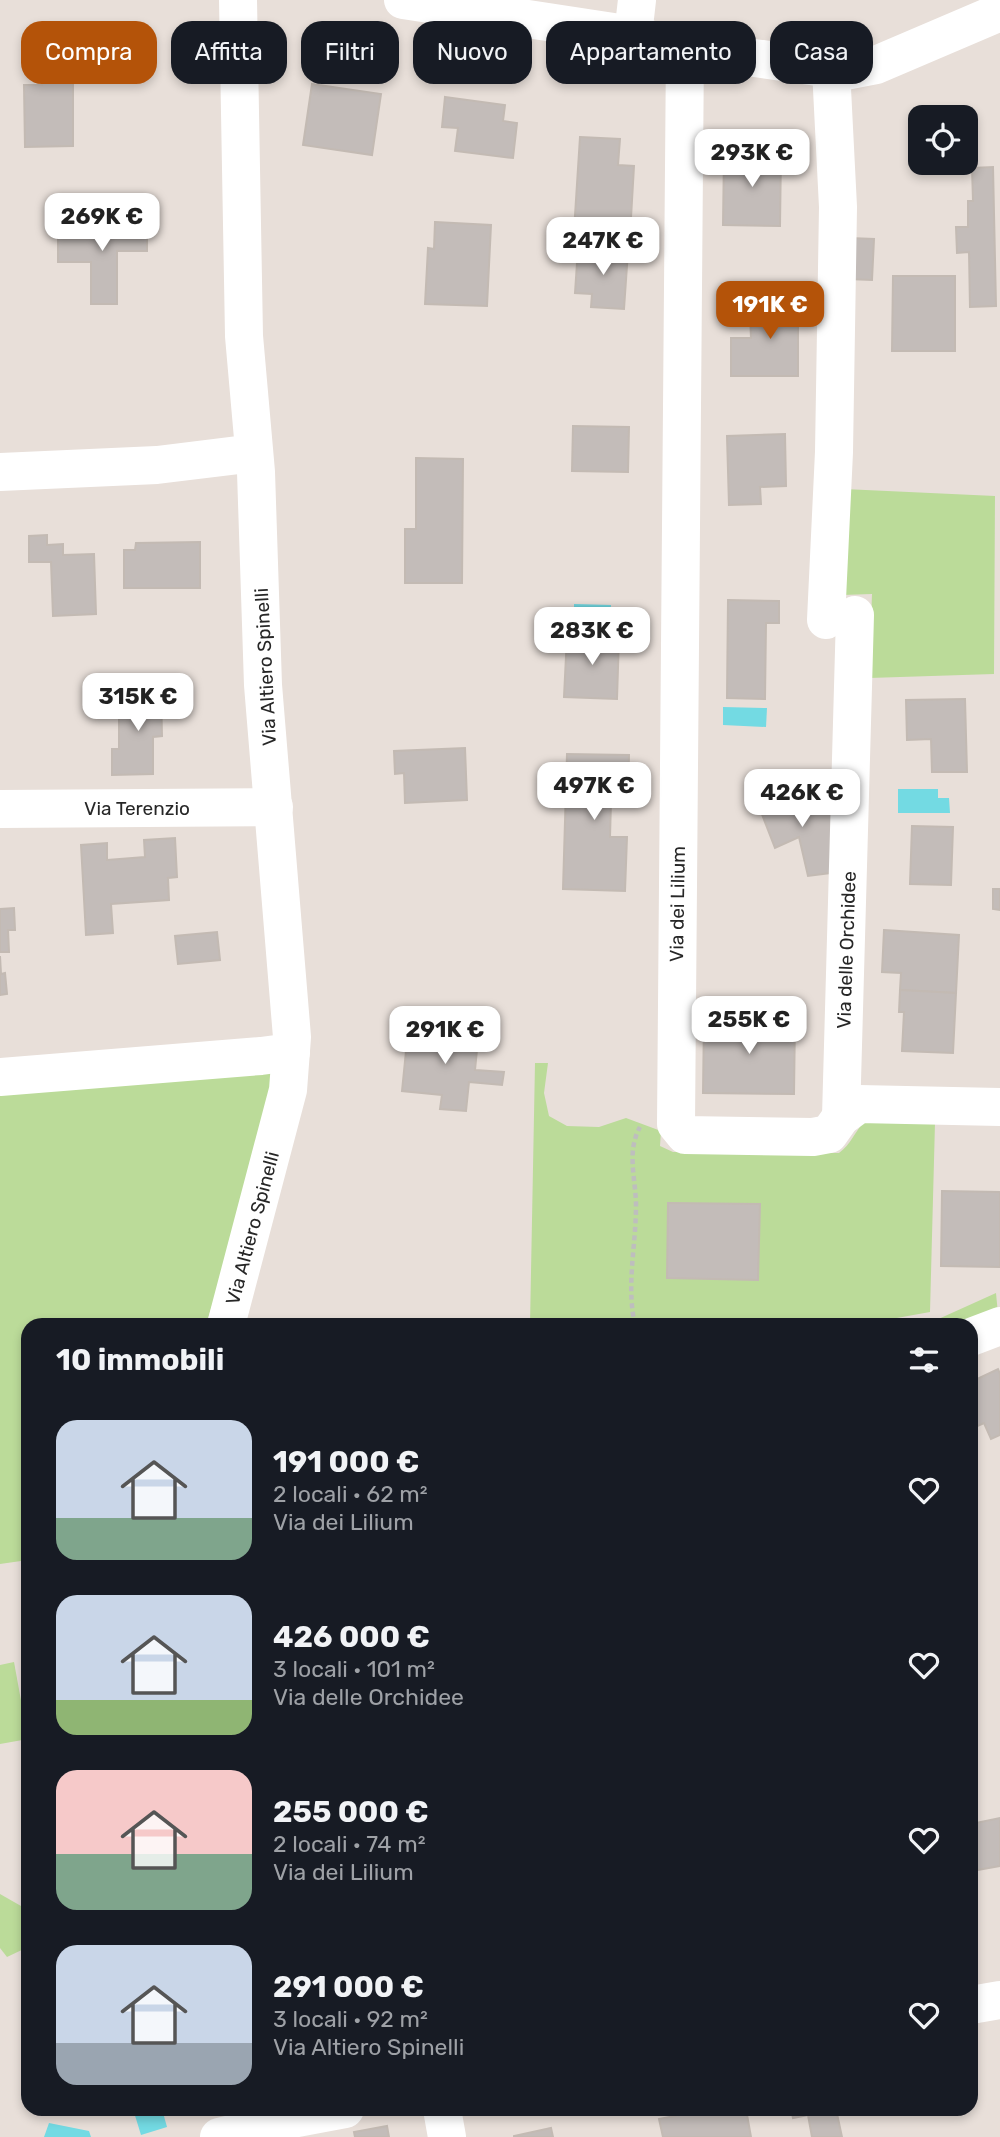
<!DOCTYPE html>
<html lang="it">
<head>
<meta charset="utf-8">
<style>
  :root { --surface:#171b24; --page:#20242c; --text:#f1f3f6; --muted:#9ea1a6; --accent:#b45309 }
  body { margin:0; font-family:Rubik,sans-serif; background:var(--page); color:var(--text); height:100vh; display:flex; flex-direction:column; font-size:26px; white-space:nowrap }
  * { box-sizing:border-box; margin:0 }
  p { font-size:23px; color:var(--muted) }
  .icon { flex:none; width:38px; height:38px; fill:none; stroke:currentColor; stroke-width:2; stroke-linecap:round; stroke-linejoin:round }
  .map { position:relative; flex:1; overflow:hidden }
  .side { position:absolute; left:21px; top:1318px; width:957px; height:798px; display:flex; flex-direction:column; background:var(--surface); border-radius:21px; box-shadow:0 4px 10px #0003 }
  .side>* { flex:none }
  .guide { position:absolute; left:21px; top:21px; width:959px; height:63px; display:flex; gap:14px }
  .controls { position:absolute; left:908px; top:105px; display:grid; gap:14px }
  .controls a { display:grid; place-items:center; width:70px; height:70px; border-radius:14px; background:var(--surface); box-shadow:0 4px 10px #0003; font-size:35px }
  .price { position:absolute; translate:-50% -60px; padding:0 16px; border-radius:14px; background:#fff; color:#222; font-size:23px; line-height:46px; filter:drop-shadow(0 2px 4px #0008) }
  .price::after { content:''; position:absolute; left:50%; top:42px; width:21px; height:16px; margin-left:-10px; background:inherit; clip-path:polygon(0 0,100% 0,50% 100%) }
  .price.on { background:var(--accent); color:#fff }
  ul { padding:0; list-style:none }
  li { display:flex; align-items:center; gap:21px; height:175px; padding:0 35px }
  li span { display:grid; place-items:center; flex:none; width:196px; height:140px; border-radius:21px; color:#555 }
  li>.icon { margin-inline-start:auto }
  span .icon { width:84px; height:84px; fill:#fffc; stroke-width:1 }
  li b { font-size:30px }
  h2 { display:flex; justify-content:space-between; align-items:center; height:84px; padding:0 35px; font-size:30px }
  .pill { padding:0 24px; border-radius:21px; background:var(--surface); box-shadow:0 4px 10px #0003; font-size:24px; line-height:63px }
  .pill.on { background:var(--accent); color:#fff }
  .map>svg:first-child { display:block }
</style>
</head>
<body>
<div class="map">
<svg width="1000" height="2137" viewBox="0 0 1000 2137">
  <rect width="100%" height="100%" fill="#e8dfd9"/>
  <g fill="#bbdb99">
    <polygon points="844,489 995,496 994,674 869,678 872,594 842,595"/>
    <path d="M535,1063H548L544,1093L549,1116L567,1126L599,1127L626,1118L661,1131L660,1146L673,1152L839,1153C851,1144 854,1133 864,1122L935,1123L930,1312L858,1325H530Z"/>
    <polygon points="261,1067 280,1076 253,1173 206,1325 28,1325 28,1560 0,1564 0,1087"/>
    <polygon points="996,1293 998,1314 968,1325 910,1325 934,1321"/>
    <polygon points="14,1662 28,1739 0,1744 0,1665"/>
    <polygon points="0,1894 28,1910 28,1947 7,1957 0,1948"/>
  </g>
  <g fill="#73dae3">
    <polygon points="574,604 611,605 610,625 574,623"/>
    <polygon points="723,707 767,708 766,727 723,725"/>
    <polygon points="898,789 938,789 938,798 949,798 950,813 898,813"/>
    <polygon points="133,2109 162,2109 167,2127 141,2135"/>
    <polygon points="49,2123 89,2131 91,2137 44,2137"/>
  </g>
  <g fill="#c3bcb9" stroke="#c3bab3" stroke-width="2">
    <polygon points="42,66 73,66 73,146 25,147 24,85 42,85"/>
    <polygon points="312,84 381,94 372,155 303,145"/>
    <polygon points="445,97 505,105 503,121 517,123 513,158 455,151 458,128 442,127"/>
    <polygon points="580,137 620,139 618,165 634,166 630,235 574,231"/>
    <polygon points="724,153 781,153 780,226 723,225"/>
    <polygon points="993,167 996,306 970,307 969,252 957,253 956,227 968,227 968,201 973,201 972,168"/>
    <polygon points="81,217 114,217 114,228 147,228 147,251 117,251 117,304 91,304 91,262 58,262 58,238 81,238"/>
    <polygon points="435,222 491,225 487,306 425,304 428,248 434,249"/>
    <polygon points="849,238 874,239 872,280 848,279"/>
    <polygon points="578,248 628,251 624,309 591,307 592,294 575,293"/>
    <polygon points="893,276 955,276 955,351 892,351"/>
    <polygon points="798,294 798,376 731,376 731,338 751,338 750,313 768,313 768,295"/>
    <polygon points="573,426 629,427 628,472 572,471"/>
    <polygon points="785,434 786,486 760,487 761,504 729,505 727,436"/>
    <polygon points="416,458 463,459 462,583 405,583 405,529 416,529"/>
    <polygon points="47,535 47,545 63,544 63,555 94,554 96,614 53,616 51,562 29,562 29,536"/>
    <polygon points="200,542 200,588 124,588 124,550 135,550 136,543"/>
    <polygon points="728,600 779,601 779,623 766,623 765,699 727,698"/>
    <polygon points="567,636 619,637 617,699 564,697"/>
    <polygon points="161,690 162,736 153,737 153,774 112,775 112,749 119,749 119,709 123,709 123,691"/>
    <polygon points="965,699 967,772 932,772 931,739 907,740 906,700"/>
    <polygon points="465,748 467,800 405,803 404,773 395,774 394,751"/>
    <polygon points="567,754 629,755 628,803 611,802 610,837 627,837 625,891 563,889"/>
    <polygon points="791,792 797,810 832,795 830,873 808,876 799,837 775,848 758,804"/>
    <polygon points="912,826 953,827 951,885 910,884"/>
    <polygon points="175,838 177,877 168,878 169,900 111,904 113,933 86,935 81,845 107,843 107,860 145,857 144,840"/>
    <polygon points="993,889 1000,889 1000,910 993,909"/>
    <polygon points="14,908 15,930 8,930 9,952 0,952 0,909"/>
    <polygon points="884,930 959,935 956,993 900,990 901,973 882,972"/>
    <polygon points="217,932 220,960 178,964 175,936"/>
    <polygon points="0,956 1,974 5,973 7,994 0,995"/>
    <polygon points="900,990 956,993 953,1053 902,1051 904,1012 899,1012"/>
    <polygon points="704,1018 795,1018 794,1094 703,1093"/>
    <polygon points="445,1027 479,1030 475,1070 504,1072 502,1085 469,1082 466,1111 440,1109 442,1095 402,1091 408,1031 445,1034"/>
    <polygon points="942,1191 1000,1192 1000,1267 941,1266"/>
    <polygon points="668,1203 760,1204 758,1280 667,1278"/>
    <polygon points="998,1369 1000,1374 1000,1435 991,1439 984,1423 971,1429 971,1382"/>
    <polygon points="1000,1818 1000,1866 972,1871 971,1824"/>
    <polygon points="710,2109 746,2109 751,2137 663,2137 659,2119"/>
    <polygon points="791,2109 836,2109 842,2137 812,2137 808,2115 793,2118"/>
    <polygon points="387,2126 389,2137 355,2137 354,2132"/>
    <polygon points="551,2128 553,2137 514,2137 514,2136"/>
  </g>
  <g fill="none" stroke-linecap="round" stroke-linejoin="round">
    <path stroke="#bebebe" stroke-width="4.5" stroke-dasharray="5 3.5" stroke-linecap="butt" d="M635,1325C626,1285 636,1246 636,1206C636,1179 626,1152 640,1127"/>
    <g stroke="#fff" stroke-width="38">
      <polyline points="403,0 633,35 685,48 845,71 876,65 1000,12"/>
      <polyline points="633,35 637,0"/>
      <polyline points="685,48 676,1124 685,1135 813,1137 829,1134 841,1117 859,1104 1000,1107"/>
      <polyline points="0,472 157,465 254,453"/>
      <polyline points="826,620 834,452 838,207 831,69"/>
      <polyline points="0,809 274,807"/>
      <polyline points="0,1077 261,1056 291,1052"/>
      <polyline points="841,1117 855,615"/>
      <polyline points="226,1325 288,1090 292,1037 263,685 256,472 244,336 238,0"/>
      <polyline points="971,1337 1000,1326"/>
      <polyline points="971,2005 1000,2000"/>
      <polyline points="442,2109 447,2137"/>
      <polyline points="219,2137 297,2118 345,2109"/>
    </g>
  </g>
  <g text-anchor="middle" stroke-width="6" stroke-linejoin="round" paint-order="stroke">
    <g font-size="19" fill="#272727" stroke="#fff">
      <text transform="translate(265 667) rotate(-93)" y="7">Via Altiero Spinelli</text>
      <text x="137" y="815">Via Terenzio</text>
      <text transform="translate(677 904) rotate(-89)" y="7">Via dei Lilium</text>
      <text transform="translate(846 950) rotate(-88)" y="7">Via delle Orchidee</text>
      <text transform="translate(252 1228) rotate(-75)" y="7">Via Altiero Spinelli</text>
    </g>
  </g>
</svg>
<div class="controls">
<a><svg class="icon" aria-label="locate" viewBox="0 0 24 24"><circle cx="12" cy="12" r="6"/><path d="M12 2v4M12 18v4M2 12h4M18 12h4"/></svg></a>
</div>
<b class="price" style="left:752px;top:189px">293K €</b>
<b class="price" style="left:102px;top:253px">269K €</b>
<b class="price" style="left:603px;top:277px">247K €</b>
<b class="price on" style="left:770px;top:341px">191K €</b>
<b class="price" style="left:592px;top:667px">283K €</b>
<b class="price" style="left:138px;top:733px">315K €</b>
<b class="price" style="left:594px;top:822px">497K €</b>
<b class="price" style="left:802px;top:829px">426K €</b>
<b class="price" style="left:749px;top:1056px">255K €</b>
<b class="price" style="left:445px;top:1066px">291K €</b>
<div class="guide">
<a class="pill on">Compra</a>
<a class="pill">Affitta</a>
<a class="pill">Filtri</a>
<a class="pill">Nuovo</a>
<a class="pill">Appartamento</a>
<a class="pill">Casa</a>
</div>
<section class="side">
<h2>10 immobili<svg class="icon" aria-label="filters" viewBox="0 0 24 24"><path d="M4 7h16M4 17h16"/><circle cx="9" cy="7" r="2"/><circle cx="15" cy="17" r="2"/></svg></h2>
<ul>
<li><span style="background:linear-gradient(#c9d6e8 70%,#7fa58c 0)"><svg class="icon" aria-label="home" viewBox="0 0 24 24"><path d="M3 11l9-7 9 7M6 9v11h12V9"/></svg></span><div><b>191 000 €</b><p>2 locali · 62 m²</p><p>Via dei Lilium</p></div><svg class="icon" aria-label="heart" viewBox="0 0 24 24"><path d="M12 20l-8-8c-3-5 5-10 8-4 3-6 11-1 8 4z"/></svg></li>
<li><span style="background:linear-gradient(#c9d6e8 75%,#8fb573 0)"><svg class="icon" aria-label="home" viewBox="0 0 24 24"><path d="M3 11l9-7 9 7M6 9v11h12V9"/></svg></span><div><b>426 000 €</b><p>3 locali · 101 m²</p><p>Via delle Orchidee</p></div><svg class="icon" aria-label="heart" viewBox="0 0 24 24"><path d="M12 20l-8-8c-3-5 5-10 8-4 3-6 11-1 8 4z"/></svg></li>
<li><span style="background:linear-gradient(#f6c9c9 60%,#7fa58c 0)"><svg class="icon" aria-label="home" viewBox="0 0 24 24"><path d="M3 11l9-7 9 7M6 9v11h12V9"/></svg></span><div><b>255 000 €</b><p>2 locali · 74 m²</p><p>Via dei Lilium</p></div><svg class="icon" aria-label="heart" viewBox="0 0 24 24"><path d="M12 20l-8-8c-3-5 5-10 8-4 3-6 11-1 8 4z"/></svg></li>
<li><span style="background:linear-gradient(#c9d6e8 70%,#9aa5b1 0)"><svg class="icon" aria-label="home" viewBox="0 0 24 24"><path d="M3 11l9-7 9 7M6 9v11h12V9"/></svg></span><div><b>291 000 €</b><p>3 locali · 92 m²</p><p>Via Altiero Spinelli</p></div><svg class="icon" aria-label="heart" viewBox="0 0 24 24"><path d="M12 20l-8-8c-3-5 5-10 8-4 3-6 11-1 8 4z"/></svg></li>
</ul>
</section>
</div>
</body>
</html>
